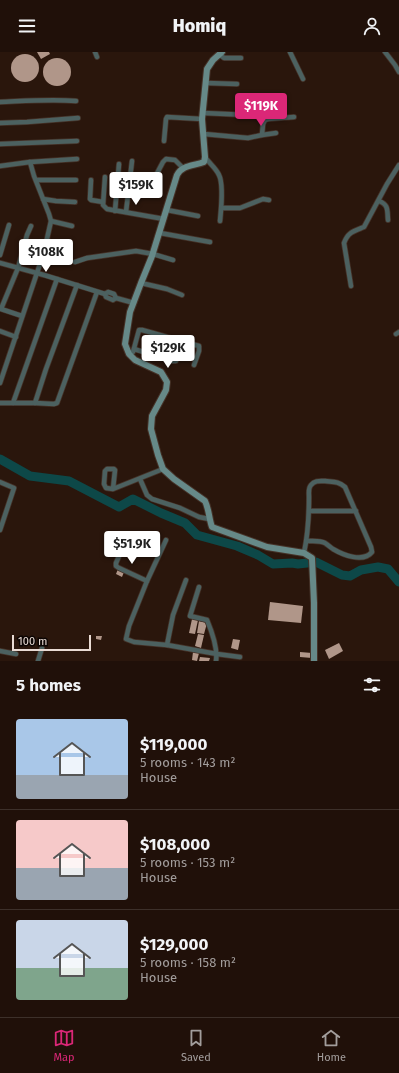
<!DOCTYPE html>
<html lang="en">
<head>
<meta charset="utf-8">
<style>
  :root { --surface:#201009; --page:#281912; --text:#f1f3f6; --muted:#a29d9c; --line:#3d302a; --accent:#db2777 }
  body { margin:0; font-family:"Fira Sans",sans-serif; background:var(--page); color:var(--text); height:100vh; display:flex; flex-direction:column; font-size:15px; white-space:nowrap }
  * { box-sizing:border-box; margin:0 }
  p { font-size:13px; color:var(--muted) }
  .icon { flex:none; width:22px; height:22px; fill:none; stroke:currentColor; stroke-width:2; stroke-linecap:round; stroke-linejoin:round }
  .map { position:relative; height:609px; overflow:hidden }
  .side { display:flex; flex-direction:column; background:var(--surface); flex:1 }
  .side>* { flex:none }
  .scale { position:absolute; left:12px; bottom:10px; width:79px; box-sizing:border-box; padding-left:4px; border:2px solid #e9dbd4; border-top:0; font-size:11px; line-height:14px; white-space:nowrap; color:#e9dbd4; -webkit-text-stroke:3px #0c0503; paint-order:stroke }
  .price { position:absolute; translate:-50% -34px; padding:0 9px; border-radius:4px; background:#fff; color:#222; font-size:13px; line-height:26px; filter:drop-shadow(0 1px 2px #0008) }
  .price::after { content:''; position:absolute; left:50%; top:24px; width:12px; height:9px; margin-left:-6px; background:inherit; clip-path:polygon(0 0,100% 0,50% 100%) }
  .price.current { background:var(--accent); color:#fff }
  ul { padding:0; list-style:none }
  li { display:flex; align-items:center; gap:12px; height:100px; padding:0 16px }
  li+li { border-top:1px solid var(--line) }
  li span { display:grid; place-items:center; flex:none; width:112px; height:80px; border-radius:4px; color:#555 }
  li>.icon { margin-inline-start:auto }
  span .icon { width:48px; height:48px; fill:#fffc; stroke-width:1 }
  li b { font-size:17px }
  h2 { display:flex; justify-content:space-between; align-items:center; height:48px; padding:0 16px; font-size:17px }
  header { display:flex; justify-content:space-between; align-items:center; height:52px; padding:0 16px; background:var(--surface); font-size:18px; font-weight:800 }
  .dock { display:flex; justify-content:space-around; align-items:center; height:56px; border-top:1px solid var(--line); background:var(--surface); font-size:11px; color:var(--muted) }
  .dock a { display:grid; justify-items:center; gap:2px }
  .dock .current { color:var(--accent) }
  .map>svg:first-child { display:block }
</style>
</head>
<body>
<header><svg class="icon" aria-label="menu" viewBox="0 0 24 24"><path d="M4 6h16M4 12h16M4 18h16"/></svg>Homiq<svg class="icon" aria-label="person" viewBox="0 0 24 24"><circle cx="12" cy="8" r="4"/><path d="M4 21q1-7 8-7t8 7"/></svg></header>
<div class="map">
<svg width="399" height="609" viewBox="0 0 399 609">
  <rect width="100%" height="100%" fill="#2a160c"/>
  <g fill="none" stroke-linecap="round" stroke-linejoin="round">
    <polyline stroke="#0d4848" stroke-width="9" points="0,407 30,424 69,429 119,455 133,447 161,461 185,471 197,483 237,494 258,503 273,512 292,511 298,512 316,510 342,523 350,524 361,518 378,515 388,517 399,530"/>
  </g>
  <g fill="#b09689">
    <polygon points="37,0 49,0 50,2 41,7"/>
    <circle cx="25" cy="16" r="14"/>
    <circle cx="57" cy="20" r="14"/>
    <polygon points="128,479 134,481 128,496 122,493"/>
    <polygon points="118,517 124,520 122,525 116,522"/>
    <polygon points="270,550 303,554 301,571 268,568"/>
    <polygon points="192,567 198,568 195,582 189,581"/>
    <polygon points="199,569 207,571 204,582 197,581"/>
    <polygon points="198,582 204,583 201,596 195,594"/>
    <polygon points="96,584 102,584 101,588 96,587"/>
    <polygon points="233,587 240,588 238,598 231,596"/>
    <polygon points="339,591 343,599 329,607 325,598"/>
    <polygon points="193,600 199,601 197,609 192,608"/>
    <polygon points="300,600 312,601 312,606 300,605"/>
    <polygon points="200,605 210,606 209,609 199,609"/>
  </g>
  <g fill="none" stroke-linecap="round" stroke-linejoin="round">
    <g stroke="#453228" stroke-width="6">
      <g id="street">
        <polyline points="95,0 97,5"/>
        <polyline points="290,0 303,27"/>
        <polyline points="385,0 395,13 399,20"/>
        <polyline points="219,2 224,6 241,6"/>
        <polyline points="206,31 237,32"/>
        <path d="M0,50C25,49 51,47 76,49"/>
        <polyline points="203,61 248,63"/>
        <polyline points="0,71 27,70 78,66"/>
        <polyline points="204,82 248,86 262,83 276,81"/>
        <polyline points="262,83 263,72 265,68 268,67 294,65"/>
        <polyline points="164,89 166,67 167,65 202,67"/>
        <polyline points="0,92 77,89"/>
        <path d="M205,105C209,111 216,116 219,123C224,133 221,158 220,169"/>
        <polyline points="0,114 30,110 77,107"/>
        <polyline points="105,125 103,153 107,157 164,167"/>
        <polyline points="154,127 163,110 166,107 175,108 183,116"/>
        <polyline points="36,128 76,128"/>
        <polyline points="91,128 90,147 91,148 103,150"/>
        <polyline points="43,147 56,149 75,150"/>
        <path d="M379,149C389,153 387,158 388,168"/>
        <polyline points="222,156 240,156 263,147 269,148"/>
        <polyline points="167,158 198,164"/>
        <polyline points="115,159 119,112"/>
        <polyline points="126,160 132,109"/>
        <polyline points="51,169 72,174"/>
        <polyline points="160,181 210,190"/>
        <polyline points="47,189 61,193"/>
        <polyline points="0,203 9,173"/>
        <polyline points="75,210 87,206 136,199 153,202 173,208"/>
        <polyline points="0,211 44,223 105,242 108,240 114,242 116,246 134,251"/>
        <polyline points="141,231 167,237 182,243"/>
        <path d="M351,234L344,191C348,180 354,179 364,175L387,132L399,113"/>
        <polyline points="105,242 106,245 113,248 116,246"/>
        <polyline points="22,264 1,257 18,216 27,183 31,174"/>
        <polyline points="0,279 16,285"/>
        <polyline points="396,282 399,280"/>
        <polyline points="134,297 172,309 176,309 181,290"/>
        <polyline points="129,302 133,300 139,278 142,278 199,294 199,299 194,313"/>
        <polyline points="0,331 44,200 51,169 49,162 34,124 30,110"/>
        <polyline points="0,351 35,351 54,352 57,351 97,240"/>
        <polyline points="13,351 57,227"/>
        <polyline points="35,351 46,317 77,233"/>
        <polyline points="140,427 147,443 152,447 180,456 199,465 209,467"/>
        <polyline points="0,430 14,436 0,478"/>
        <polyline points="113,437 115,418 114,417 107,417 105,419 104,432 106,436 113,437 163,417"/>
        <polyline points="309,459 356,459"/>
        <polyline points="166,488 147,529 129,574 126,587 134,590 167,593 217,602 240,605"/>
        <polyline points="123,495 116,511 116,514 119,516 147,529"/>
        <path d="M304,501C308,482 309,463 309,445C309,441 308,436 311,433C315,428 320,429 325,429C334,430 338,429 345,435L371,495L372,500C363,511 343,503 333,497C330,495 328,493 325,491C320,488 313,489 306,489"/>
        <path d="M199,535L190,564L207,568C212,580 218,596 216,609"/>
        <polyline points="167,593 173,563 186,528"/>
        <polyline points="0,599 16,602"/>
        <polyline points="38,609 42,596"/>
      </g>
    </g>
    <g stroke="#453228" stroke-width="8">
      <path id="secondary" d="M222,0L213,8L207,17L202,67L205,105L204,110C194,114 182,113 177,123L152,204L141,231L130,260L125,292L129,302L135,308L161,320L167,330L166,338L152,364L151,377L158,403L163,417L174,427L205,449C209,457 209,467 212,475L267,495L304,501L312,506L314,551V609"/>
    </g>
    <use href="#street" stroke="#4c6160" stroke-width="4.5"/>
    <use href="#secondary" stroke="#668988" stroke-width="6"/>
  </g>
</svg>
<div class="scale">100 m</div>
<b class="price current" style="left:261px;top:75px">$119K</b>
<b class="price" style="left:136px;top:154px">$159K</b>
<b class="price" style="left:46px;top:221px">$108K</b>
<b class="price" style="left:168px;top:317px">$129K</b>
<b class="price" style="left:132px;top:513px">$51.9K</b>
</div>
<section class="side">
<h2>5 homes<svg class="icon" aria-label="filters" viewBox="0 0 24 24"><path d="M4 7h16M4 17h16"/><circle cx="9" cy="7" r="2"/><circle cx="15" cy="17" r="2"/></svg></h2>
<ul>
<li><span style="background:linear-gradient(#a9c7e8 70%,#9aa5b1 0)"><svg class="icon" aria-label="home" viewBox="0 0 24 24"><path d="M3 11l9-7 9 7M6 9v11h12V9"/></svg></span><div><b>$119,000</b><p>5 rooms · 143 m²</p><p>House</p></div></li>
<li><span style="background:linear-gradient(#f6c9c9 60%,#9aa5b1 0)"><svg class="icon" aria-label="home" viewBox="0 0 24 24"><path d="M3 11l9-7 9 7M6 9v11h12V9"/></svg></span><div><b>$108,000</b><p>5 rooms · 153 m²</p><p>House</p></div></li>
<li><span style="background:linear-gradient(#c9d6e8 60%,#7fa58c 0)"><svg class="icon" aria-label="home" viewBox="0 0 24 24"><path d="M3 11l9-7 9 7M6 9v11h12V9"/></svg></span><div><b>$129,000</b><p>5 rooms · 158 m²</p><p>House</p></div></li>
</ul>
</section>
<nav class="dock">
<a class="current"><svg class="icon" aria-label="map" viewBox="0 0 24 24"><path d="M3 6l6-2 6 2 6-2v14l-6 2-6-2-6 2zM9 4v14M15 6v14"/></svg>Map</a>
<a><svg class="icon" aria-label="saved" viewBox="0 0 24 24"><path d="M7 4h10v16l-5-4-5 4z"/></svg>Saved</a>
<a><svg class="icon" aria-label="home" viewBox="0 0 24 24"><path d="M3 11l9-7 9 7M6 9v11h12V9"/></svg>Home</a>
</nav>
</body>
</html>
